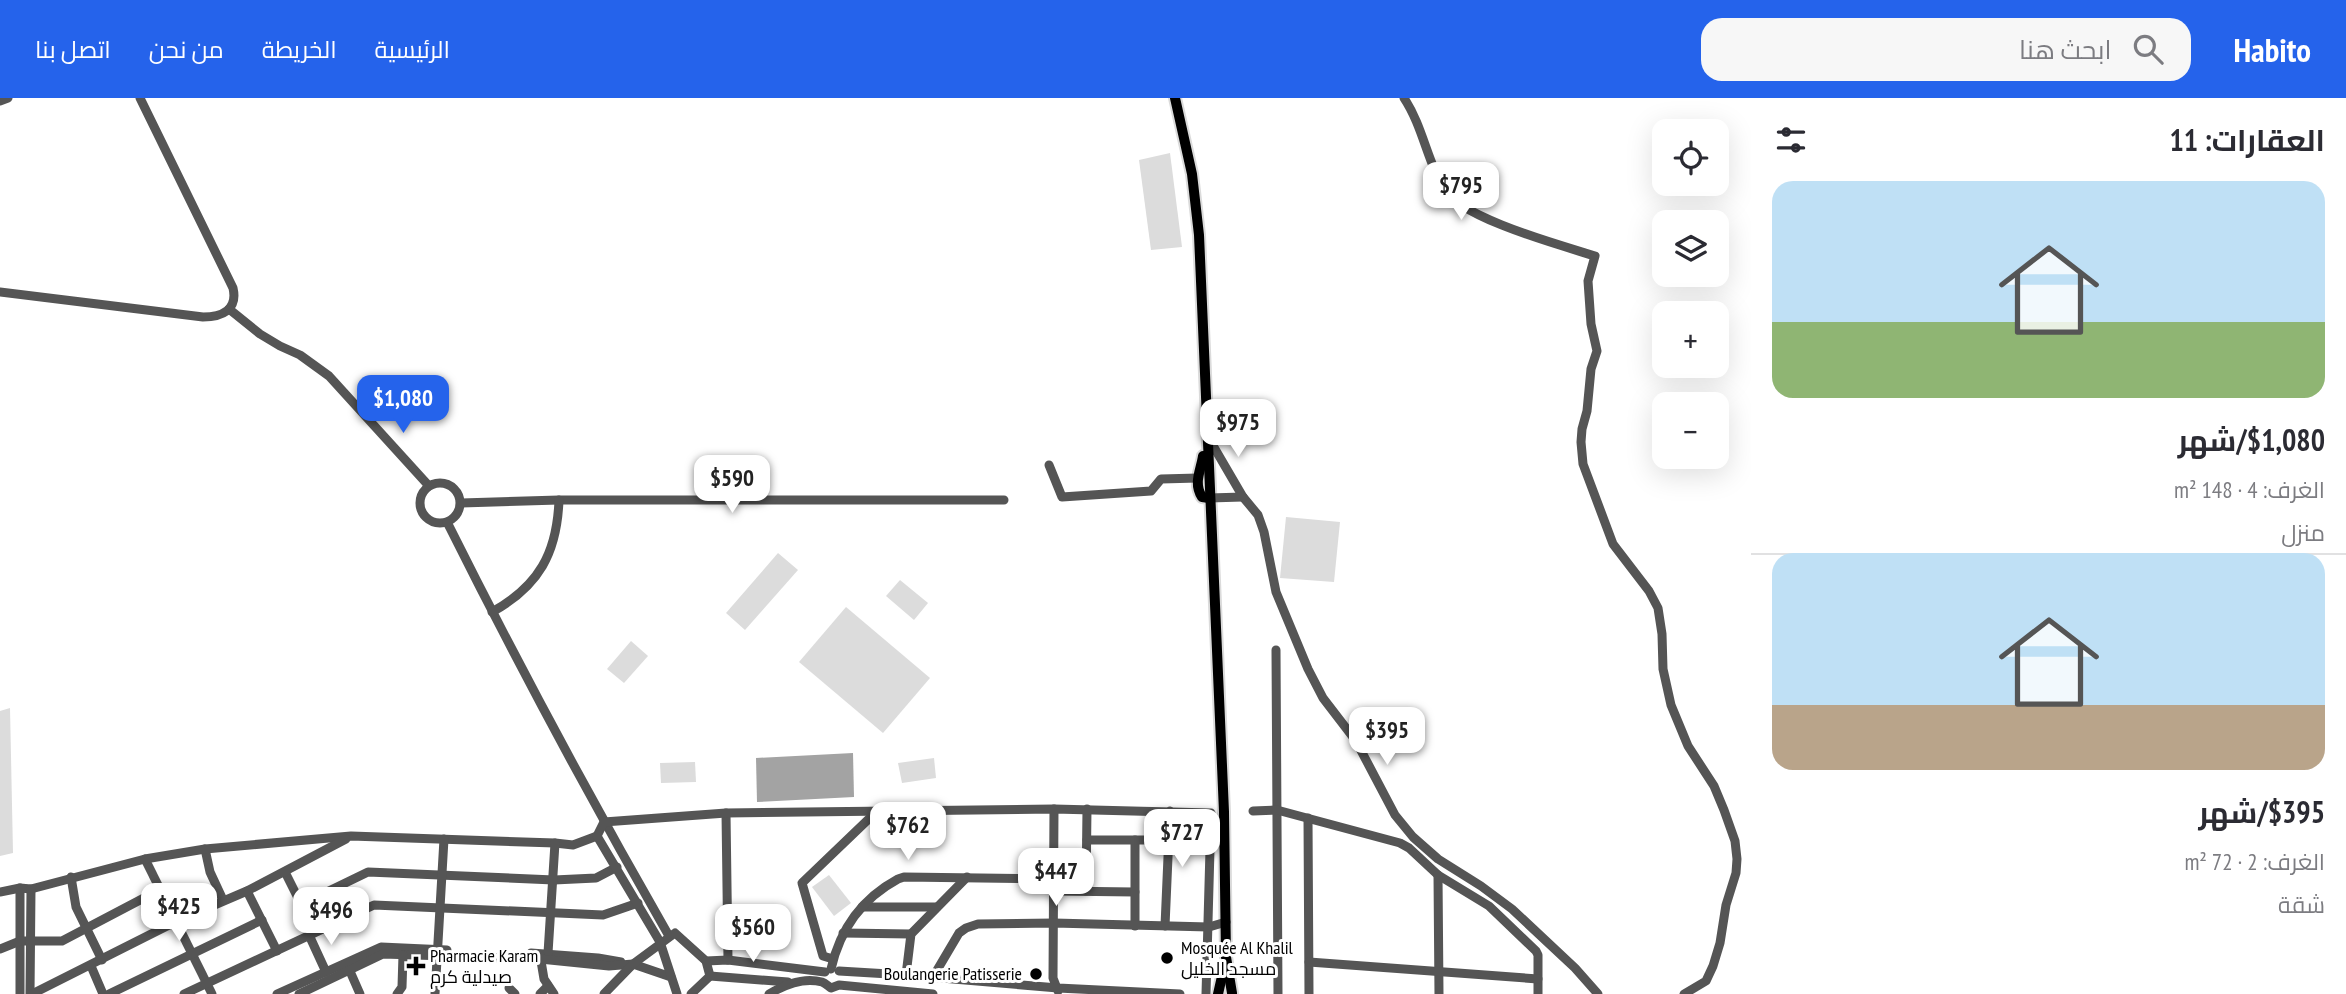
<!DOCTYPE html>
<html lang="ar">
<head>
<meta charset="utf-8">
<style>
  :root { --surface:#fff; --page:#f7f7f7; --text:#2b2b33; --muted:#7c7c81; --line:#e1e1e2; --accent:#2563eb }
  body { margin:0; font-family:"PT Sans Narrow",Cairo,sans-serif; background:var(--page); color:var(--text); direction:rtl; height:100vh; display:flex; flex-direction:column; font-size:26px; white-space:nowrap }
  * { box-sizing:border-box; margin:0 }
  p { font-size:23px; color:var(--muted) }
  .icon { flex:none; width:38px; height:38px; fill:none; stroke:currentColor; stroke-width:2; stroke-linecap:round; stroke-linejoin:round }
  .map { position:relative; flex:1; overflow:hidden; direction:ltr }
  .sheet { display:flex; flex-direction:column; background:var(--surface); width:595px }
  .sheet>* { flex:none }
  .tools { position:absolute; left:1652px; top:21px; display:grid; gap:14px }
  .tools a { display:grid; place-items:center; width:77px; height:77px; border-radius:14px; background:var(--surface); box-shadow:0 7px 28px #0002; font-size:35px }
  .price { position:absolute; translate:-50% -60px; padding:0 16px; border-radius:14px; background:#fff; color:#222; font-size:23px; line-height:46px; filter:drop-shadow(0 2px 4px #0008) }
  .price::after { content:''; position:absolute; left:50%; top:42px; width:21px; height:16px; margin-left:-10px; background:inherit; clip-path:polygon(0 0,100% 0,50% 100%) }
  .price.on { background:var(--accent); color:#fff }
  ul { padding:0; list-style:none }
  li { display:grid; align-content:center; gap:14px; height:371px; padding:0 21px }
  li+li { border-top:2px solid var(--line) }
  li span { display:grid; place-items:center; height:217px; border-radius:21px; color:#555 }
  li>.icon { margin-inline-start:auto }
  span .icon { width:126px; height:126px; fill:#fffc; stroke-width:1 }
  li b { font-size:30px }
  h2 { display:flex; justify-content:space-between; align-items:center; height:84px; padding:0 21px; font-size:30px }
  header { display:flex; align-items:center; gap:42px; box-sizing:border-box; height:98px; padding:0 35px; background:var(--accent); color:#fff }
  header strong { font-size:33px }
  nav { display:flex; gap:38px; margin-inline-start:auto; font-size:24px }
  .search { width:490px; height:63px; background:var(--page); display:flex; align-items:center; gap:18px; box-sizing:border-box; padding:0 24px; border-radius:21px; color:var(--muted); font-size:26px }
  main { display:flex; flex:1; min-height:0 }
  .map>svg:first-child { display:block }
</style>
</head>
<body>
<header>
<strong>Habito</strong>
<div class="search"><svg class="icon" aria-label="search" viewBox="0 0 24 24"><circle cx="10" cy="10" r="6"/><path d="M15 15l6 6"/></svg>ابحث هنا</div>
<nav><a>الرئيسية</a><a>الخريطة</a><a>من نحن</a><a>اتصل بنا</a></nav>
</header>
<main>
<section class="sheet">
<h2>العقارات: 11<svg class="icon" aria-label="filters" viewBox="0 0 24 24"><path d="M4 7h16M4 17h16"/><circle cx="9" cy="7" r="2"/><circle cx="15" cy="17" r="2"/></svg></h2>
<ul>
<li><span style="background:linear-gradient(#bfe0f5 65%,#8fb573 0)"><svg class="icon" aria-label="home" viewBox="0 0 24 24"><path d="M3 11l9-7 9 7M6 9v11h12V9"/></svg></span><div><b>$1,080/شهر</b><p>الغرف: 4 · 148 m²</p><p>منزل</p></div></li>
<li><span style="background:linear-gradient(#bfe0f5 70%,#b9a48a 0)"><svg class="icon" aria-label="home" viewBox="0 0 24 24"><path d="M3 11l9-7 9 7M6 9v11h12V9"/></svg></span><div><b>$395/شهر</b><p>الغرف: 2 · 72 m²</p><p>شقة</p></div></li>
</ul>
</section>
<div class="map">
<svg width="1751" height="896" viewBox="0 0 1751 896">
  <rect width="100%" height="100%" fill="#fff"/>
  <g fill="#dcdcdc">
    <polygon points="1170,55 1182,149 1151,152 1139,62"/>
    <polygon points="1286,419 1340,424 1334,484 1280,480"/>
    <polygon points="778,455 798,472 745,532 726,515"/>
    <polygon points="900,482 928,505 914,522 886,498"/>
    <polygon points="846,509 930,580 883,635 799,564"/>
    <polygon points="631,543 648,558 624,585 607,571"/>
    <polygon points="10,610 13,755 0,758 0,613"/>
    <polygon points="934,660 936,680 902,685 898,665"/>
    <polygon points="695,664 696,684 661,685 660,665"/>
    <polygon points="829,777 851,805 834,818 812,789"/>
  </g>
  <polygon fill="#a3a3a3" points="853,655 854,699 757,704 756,660"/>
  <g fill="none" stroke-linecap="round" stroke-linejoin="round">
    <g stroke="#dbdbdb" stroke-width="14">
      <g id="major">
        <polyline points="1175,0 1192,76 1199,137 1224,714 1226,859 1232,895"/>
        <path d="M1203,358C1201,372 1193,385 1202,399L1209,400"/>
        <polyline points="1218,896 1225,865"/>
      </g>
    </g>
    <g stroke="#555" stroke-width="9">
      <path d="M1404,0C1422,27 1427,61 1443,90C1460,120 1560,147 1595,158L1588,183L1591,226L1597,253L1591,271L1587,313L1582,331L1581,344L1583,366L1613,446L1649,493L1658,510L1662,536L1663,571L1671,607L1688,648L1714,688L1724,712L1735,743L1737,761L1736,775L1726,807L1720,845L1713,868L1706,883L1684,896"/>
      <polyline points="0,3 8,0"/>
      <path d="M0,194L203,219C222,219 238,212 233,190L140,0"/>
      <polyline points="229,211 260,236 280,248 300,257 329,278 429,388"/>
      <polyline points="1208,339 1243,399 1258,417 1264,434 1276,494 1308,571 1323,600 1356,643 1395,717 1413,739 1438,761 1481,788 1512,811 1575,870 1598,896"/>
      <polyline points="1049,367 1062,399 1151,393 1161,381 1198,380"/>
      <circle cx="440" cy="405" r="20"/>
      <polyline points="1209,400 1243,399"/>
      <polyline points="461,405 559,402 1004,402"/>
      <path d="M447,424C517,564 591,702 669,838"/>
      <path d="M492,514C539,488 557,455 559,402"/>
      <polyline points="1276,552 1278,896"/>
      <polyline points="1054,711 1053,880 1058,893"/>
      <polyline points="1253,713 1277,712 1400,745 1409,750 1438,777 1489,808 1536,853 1538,857 1538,896"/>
      <polyline points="726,715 728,862"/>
      <polyline points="1308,720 1309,896"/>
      <polyline points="1087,742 1168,742"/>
      <polyline points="205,751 210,774 223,802"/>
      <polyline points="145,761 212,896"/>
      <polyline points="285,774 315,834"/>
      <polyline points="1438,777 1439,896"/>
      <polyline points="71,779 76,809 102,862"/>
      <polyline points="20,790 20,896"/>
      <polyline points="247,793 277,853"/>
      <polyline points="1055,793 1135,794"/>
      <polyline points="1086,793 1087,711"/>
      <polyline points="0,794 20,790 31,791 145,761 205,751 351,738 555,745 573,747 597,738"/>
      <polyline points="302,806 368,774 554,782 596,780 617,769"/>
      <polyline points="862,809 937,809"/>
      <polyline points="1135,828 1135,742"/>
      <polyline points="1165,828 1170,713"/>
      <polyline points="843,835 911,836"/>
      <polyline points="309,837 326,874"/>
      <polyline points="0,851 20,843 62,843 161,791"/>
      <polyline points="531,855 598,860 621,864"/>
      <polyline points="548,855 555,745"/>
      <polyline points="540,857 544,881 554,896"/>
      <polyline points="833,861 823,858 802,785 875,715"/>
      <polyline points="1309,864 1538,881"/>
      <polyline points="91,868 103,896"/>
      <polyline points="349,871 360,896"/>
      <path d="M831,871C840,831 861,801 898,781L904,779L1055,781"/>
      <polyline points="839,873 906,877 1058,890 1180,896"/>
      <polyline points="906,877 911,836 967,779"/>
      <polyline points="710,878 788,884"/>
      <polyline points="933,879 959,835 966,830 978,826 1054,825 1209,829 1226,824"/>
      <polyline points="509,890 515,896"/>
      <polyline points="30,896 31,791"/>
      <polyline points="32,896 177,823 247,793 346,741"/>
      <polyline points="109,896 262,822"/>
      <polyline points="184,896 374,807 603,817 638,805"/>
      <polyline points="277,896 381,849 447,852"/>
      <polyline points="299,896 383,856 540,861 609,868 633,866 671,879"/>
      <polyline points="397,896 402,889 403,857"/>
      <polyline points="435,896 444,741"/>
      <polyline points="540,896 548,888"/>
      <polyline points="604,896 633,866 675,835 706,863 728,862 825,874"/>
      <polyline points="677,896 660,844 597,738 604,724 726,715 1054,711 1211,715 1206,896"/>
      <polyline points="691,896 710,878 706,863"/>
      <path d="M769,896C784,887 804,879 822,884C825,885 828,888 831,890L839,887L933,896"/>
    </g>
    <use href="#major" stroke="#000" stroke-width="10"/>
  </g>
  <g fill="#000" stroke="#fff" stroke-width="2.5">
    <circle cx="1167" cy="860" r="7"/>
    <path d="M412.5 857.5h7v7h7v7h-7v7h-7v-7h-7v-7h7z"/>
    <circle cx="1036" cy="876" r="7"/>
  </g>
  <g text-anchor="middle" stroke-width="6" stroke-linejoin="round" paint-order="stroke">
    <g font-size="18" fill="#000" stroke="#fff" text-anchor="start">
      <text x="1181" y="856">Mosquée Al Khalil<tspan x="1181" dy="21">مسجد الخليل</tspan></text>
      <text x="430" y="864">Pharmacie Karam<tspan x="430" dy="21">صيدلية كرم</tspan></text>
      <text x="1022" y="882" text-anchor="end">Boulangerie Patisserie</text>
    </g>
  </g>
</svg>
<div class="tools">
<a><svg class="icon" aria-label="locate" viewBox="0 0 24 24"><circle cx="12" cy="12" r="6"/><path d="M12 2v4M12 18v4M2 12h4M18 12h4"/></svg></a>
<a><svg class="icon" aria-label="layers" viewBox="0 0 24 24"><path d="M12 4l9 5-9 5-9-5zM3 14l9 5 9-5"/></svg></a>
<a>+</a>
<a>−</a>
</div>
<b class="price" style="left:1461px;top:124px">$795</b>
<b class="price on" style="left:403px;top:337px">$1,080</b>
<b class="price" style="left:1238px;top:361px">$975</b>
<b class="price" style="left:732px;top:417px">$590</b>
<b class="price" style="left:1387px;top:669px">$395</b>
<b class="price" style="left:908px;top:764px">$762</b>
<b class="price" style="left:1182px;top:771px">$727</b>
<b class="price" style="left:1056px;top:810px">$447</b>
<b class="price" style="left:179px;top:845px">$425</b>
<b class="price" style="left:331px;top:849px">$496</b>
<b class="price" style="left:753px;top:866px">$560</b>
</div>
</main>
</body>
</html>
